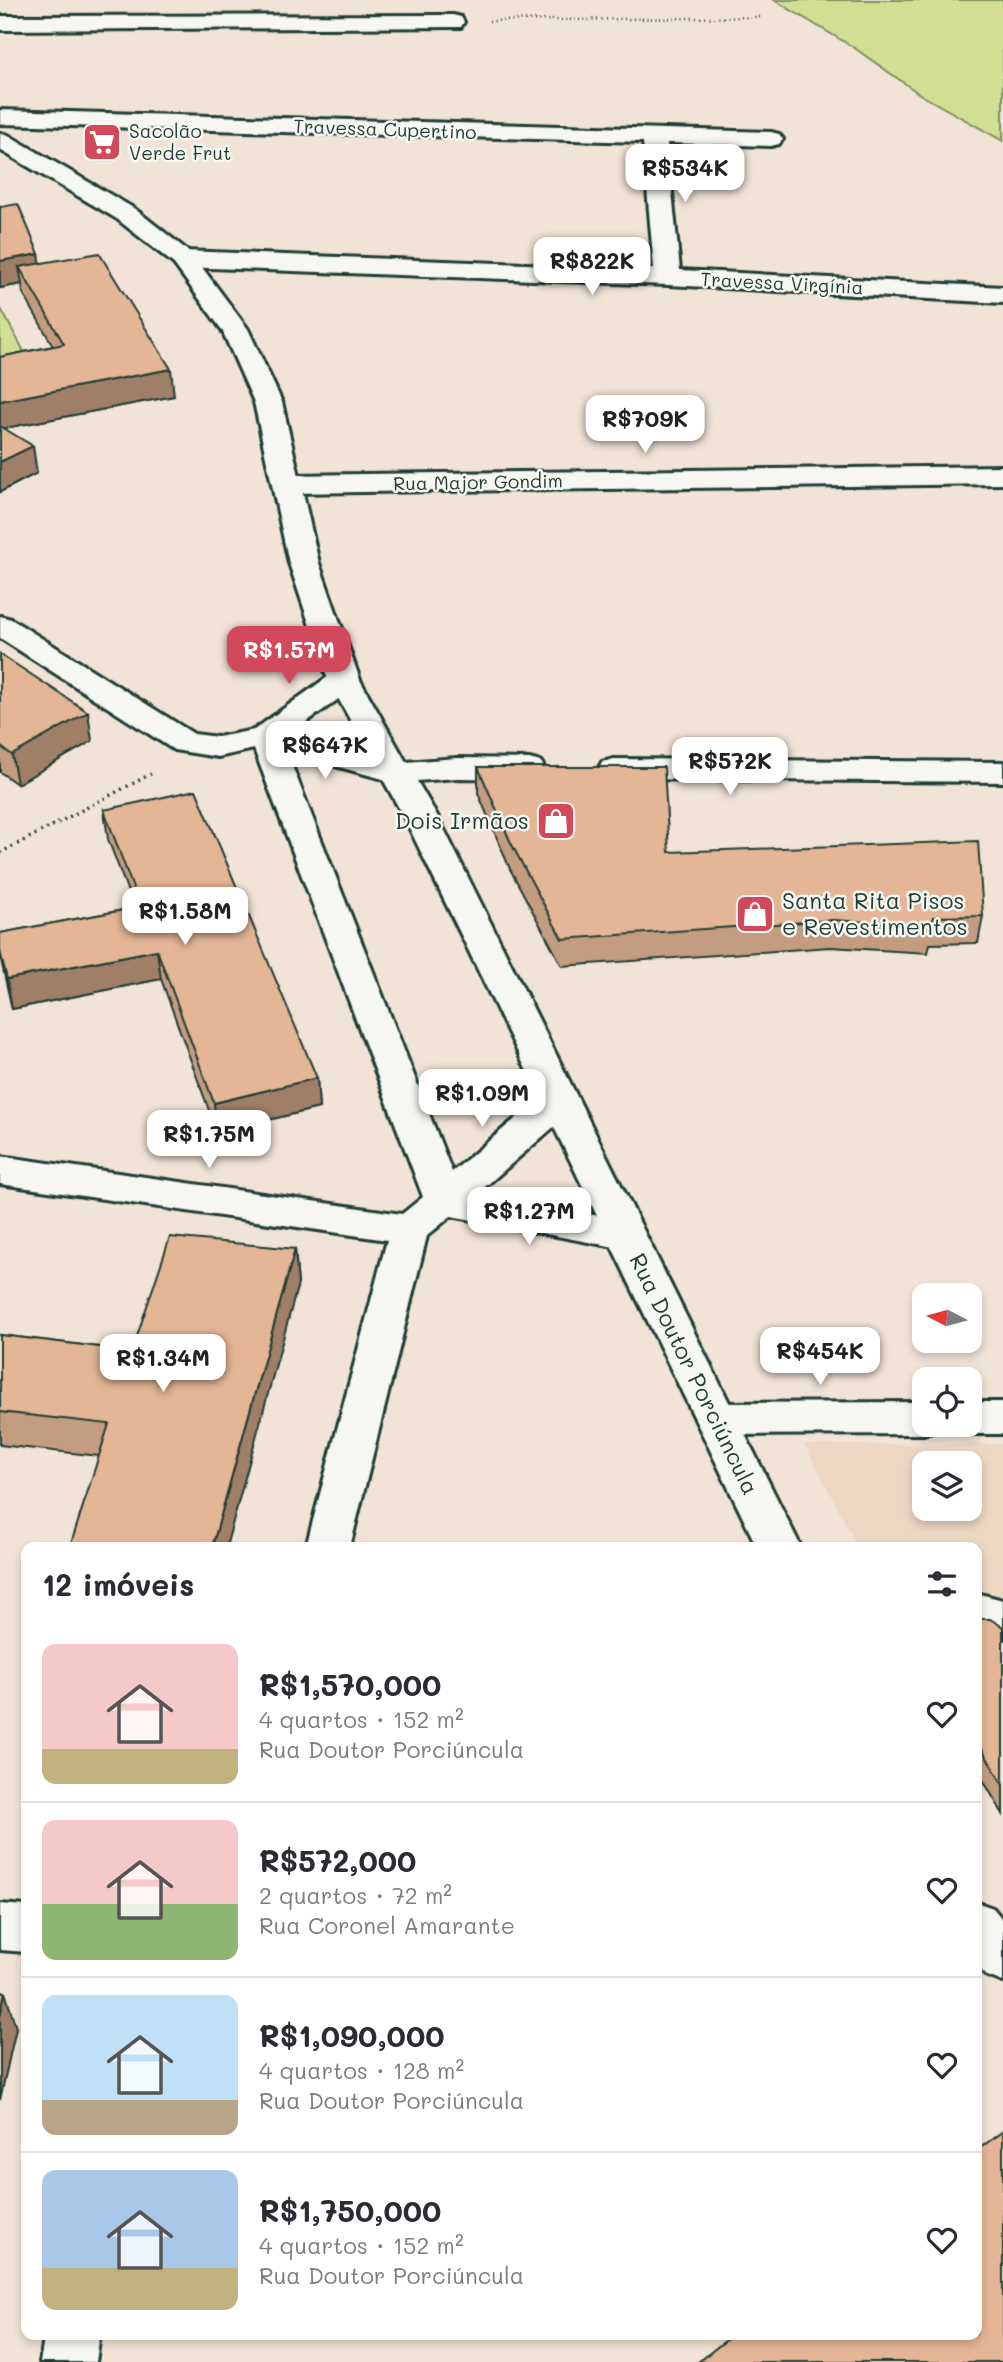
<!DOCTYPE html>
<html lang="pt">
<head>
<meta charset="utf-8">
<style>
  :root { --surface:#fff; --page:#f2f2f3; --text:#2b2b33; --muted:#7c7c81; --line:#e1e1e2; --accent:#d1495b }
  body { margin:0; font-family:Mali,sans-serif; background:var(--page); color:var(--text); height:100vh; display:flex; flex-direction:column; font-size:26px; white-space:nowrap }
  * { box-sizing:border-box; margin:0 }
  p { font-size:23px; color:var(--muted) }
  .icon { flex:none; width:38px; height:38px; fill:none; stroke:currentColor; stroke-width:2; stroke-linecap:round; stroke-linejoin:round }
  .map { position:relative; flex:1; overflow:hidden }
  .panel { position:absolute; left:21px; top:1542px; width:961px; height:798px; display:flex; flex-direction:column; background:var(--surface); border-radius:14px; box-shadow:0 4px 10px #0003 }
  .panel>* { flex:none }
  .needle { width:46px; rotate:276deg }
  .tools { position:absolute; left:912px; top:1283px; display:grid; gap:14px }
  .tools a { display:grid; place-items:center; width:70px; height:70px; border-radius:14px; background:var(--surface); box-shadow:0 4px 10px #0003; font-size:35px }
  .price { position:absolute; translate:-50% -60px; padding:0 16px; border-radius:14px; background:#fff; color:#222; font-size:23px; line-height:46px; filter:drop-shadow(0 2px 4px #0008) }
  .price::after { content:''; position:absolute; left:50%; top:42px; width:21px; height:16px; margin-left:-10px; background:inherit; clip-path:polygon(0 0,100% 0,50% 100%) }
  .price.on { background:var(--accent); color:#fff }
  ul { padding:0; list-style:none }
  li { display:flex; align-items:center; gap:21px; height:175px; padding:0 21px }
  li+li { border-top:2px solid var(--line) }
  li span { display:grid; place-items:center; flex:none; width:196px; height:140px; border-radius:14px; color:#555 }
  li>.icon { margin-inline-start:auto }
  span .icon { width:84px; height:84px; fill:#fffc; stroke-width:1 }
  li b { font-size:30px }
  h2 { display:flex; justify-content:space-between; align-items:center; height:84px; padding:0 21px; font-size:30px }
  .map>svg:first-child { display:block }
</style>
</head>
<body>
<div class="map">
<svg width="1003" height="2362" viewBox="0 0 1003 2362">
  <rect width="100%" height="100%" fill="#f1e3d6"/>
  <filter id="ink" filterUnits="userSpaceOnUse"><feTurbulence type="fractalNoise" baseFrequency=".0143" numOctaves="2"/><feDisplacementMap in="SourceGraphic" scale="14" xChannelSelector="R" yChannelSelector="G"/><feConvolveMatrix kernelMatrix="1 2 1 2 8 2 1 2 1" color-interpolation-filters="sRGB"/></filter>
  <g filter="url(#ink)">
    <path fill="#edd6c2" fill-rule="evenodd" d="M1003,1444V1816L977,1770L976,1547H858L805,1445ZM924,1463H970V1508H924Z"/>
    <g fill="#d2de92" stroke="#788e63" stroke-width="2">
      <polygon points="774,0 1003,0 1003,141 921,95 853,47"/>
      <polygon points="0,307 34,370 0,376"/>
    </g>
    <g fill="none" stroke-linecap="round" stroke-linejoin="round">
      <g stroke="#1f3d34" stroke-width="6">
        <g id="minor">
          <polygon points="453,15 461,17 464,22 461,27 0,30 0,16"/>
          <polygon points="0,110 771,132 779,134 783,139 779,144 771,146 667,143 680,270 1003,287 1003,303 668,285 183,267 174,264 170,259 174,254 183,251 654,269 643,142 0,124"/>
          <polygon points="1003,466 1003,484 288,493 278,490 274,484 278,478 288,475"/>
          <polygon points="0,616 11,619 194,734 218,737 254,730 333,673 344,671 355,673 360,680 355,687 290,734 410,766 414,773 410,780 398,783 287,753 452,1172 546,1093 559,1089 572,1093 578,1102 572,1111 478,1193 625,1221 639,1225 645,1235 639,1245 625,1249 451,1216 427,1236 350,1547 306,1547 387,1240 0,1184 0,1156 402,1214 423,1197 254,749 218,757 174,750 0,638"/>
          <polygon points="924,1402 924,1424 942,1424 939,1430 924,1434 716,1435 701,1431 695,1419 701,1407 716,1403"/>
          <polygon points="970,1402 1003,1402 1003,1434 970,1434 955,1430 952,1424 970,1424"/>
          <polygon points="976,1593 1003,1600 1003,1638 976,1631"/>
          <polygon points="0,1904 26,1906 26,1952 0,1950"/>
          <polygon points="45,2334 100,2334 96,2362 40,2362"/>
        </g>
      </g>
      <g stroke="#1f3d34" stroke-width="6">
        <g id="major">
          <polygon points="0,133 8,135 135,209 192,254 248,329 282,402 319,563 360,680 406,762 457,758 529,759 541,762 545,769 541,776 529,779 457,778 417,781 439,819 801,1547 757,1547 405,819 328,680 289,563 254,402 222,330 174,264 117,219 0,150"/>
          <polygon points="614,759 1003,762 1003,782 614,779 602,776 598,769 602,762"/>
          <polygon points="976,1902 993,1908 1003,1920 1003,1982 985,1975 976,1963"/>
        </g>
      </g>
      <polyline stroke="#1f3d34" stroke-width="2.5" stroke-dasharray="1 3.5" stroke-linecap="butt" points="489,21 761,17"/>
      <polyline stroke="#1f3d34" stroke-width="3.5" stroke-dasharray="2 4.5" stroke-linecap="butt" points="0,853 151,774"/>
      <use href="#minor" fill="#f6f6f2" fill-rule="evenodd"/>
      <use href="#major" fill="#f6f6f2" fill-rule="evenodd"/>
    </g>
    <g fill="#c49d80" stroke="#1f3d34" stroke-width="2">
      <polygon points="0,207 39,254 40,263 174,396 4,428 37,473 0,492 0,357 53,346 23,293 22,284 0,288"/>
      <polygon points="0,654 92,741 17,784 0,772"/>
      <polygon points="478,767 669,852 983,916 978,943 930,944 928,953 830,947 562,966 510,869 478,793"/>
      <polygon points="104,810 317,1078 319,1108 217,1132 161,979 12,1009 0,956 0,933 134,908 108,839"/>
      <polygon points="295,1249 298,1284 99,1456 0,1445 0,1335 132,1351"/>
      <polygon points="976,1619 1003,1627 1003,1814 976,1768"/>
    </g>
    <g fill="#a07f68" stroke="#1f3d34" stroke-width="2">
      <polygon points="39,254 43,280 19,267 22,284 0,288 0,261"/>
      <polygon points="171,369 174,396 0,429 0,401"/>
      <polygon points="33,446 37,473 0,492 0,462"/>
      <polygon points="88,712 92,741 17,784 12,755"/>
      <polygon points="157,950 161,979 12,1009 7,979"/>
      <polygon points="317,1078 319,1108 217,1132 214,1103"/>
      <polygon points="295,1249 298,1284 226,1547 212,1547"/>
      <polygon points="5,1992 16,2028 0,2100 0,2016"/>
    </g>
    <g fill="#e4b695" stroke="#1f3d34" stroke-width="2">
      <polygon points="18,204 39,254 0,261 0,207"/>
      <polygon points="99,253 171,369 0,401 0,357 64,344 19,267"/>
      <polygon points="0,426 33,446 0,462"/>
      <polygon points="0,654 88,712 12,755 0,746"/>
      <polygon points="478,767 664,767 669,852 978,841 983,916 933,917 933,926 833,920 562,939 511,843"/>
      <polygon points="196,790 317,1078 214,1103 157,950 7,979 0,951 0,933 140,907 104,810"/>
      <polygon points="170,1237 295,1249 212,1547 70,1547 109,1424 0,1412 0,1335 132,1351"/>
      <polygon points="976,1619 990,1619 1003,1627 1003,1785 976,1739"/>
      <polygon points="0,1992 5,1992 0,2016"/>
      <polygon points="1003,2131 1003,2362 698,2362 734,2334 976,2334 976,2151"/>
    </g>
  </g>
  <defs>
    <g id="supermarket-square" transform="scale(2.0125)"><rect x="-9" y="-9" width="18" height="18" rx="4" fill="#d1495b" stroke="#f6f6f2"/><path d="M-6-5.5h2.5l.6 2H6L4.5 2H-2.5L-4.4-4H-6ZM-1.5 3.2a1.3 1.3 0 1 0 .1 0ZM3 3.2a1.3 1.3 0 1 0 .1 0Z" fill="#fff"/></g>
    <g id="shop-square" transform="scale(2.0125)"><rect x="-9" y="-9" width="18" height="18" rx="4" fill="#d1495b" stroke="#f6f6f2"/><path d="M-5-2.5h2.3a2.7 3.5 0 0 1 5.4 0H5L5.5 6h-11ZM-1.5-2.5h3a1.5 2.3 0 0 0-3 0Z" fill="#fff"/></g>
  </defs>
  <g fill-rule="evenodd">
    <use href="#supermarket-square" x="102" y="142"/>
    <use href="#shop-square" x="556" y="821"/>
    <use href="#shop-square" x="755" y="914"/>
  </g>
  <g text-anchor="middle" stroke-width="5" stroke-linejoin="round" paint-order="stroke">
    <g font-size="19" fill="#1f3d34" stroke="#f6f6f2">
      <text transform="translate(385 129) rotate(2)" y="7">Travessa Cupertino</text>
      <text transform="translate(782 283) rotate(3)" y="7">Travessa Virgínia</text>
      <text transform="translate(478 482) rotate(-1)" y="7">Rua Major Gondim</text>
    </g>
    <g font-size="19" fill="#1f3d34" stroke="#f6f6f2" text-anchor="start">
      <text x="129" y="138">Sacolão<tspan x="129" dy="22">Verde Frut</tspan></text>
    </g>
    <g font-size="23" fill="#1f3d34" stroke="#f6f6f2" text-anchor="end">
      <text x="529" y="829">Dois Irmãos</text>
      <text x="782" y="909" text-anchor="start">Santa Rita Pisos<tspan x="782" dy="26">e Revestimentos</tspan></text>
    </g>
    <g font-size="23" fill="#1f3d34" stroke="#f6f6f2">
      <text transform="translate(694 1374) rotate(64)" y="8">Rua Doutor Porciúncula</text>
    </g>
  </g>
</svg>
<div class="tools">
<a><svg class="needle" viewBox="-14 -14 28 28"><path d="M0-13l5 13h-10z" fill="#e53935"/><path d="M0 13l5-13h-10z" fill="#7c7c81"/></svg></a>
<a><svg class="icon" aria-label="locate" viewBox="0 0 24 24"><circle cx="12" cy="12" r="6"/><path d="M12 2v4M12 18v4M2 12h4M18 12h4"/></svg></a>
<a><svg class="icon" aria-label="layers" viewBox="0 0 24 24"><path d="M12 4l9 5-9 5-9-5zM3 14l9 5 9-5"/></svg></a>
</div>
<b class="price" style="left:685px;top:204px">R$534K</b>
<b class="price" style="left:592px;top:297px">R$822K</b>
<b class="price" style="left:645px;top:455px">R$709K</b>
<b class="price on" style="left:289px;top:686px">R$1.57M</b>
<b class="price" style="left:325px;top:781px">R$647K</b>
<b class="price" style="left:730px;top:797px">R$572K</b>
<b class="price" style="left:185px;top:947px">R$1.58M</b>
<b class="price" style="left:482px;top:1129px">R$1.09M</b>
<b class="price" style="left:209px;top:1170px">R$1.75M</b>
<b class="price" style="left:529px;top:1247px">R$1.27M</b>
<b class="price" style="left:820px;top:1387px">R$454K</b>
<b class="price" style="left:163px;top:1394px">R$1.34M</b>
<section class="panel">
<h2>12 imóveis<svg class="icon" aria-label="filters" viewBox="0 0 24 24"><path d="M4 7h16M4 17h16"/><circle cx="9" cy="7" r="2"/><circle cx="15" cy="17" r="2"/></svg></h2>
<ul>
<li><span style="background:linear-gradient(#f6c9c9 75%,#c2b280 0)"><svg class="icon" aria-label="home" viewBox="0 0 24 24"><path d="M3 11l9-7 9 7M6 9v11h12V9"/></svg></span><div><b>R$1,570,000</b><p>4 quartos · 152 m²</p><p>Rua Doutor Porciúncula</p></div><svg class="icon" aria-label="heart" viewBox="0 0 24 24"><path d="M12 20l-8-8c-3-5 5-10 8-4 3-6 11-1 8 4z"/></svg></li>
<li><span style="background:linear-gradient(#f6c9c9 60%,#8fb573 0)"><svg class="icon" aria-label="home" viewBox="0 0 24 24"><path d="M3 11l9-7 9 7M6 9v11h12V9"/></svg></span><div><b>R$572,000</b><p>2 quartos · 72 m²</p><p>Rua Coronel Amarante</p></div><svg class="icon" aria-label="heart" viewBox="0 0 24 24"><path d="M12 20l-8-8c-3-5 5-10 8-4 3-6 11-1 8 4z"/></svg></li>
<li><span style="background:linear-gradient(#bfe0f5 75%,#b9a48a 0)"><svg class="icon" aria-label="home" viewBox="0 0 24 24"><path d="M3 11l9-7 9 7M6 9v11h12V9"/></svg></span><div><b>R$1,090,000</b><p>4 quartos · 128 m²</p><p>Rua Doutor Porciúncula</p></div><svg class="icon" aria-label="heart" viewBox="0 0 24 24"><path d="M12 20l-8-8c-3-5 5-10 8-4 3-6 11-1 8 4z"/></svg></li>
<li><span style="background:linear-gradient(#a9c7e8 70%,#c2b280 0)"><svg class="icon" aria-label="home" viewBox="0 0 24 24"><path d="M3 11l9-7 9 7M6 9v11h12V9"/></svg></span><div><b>R$1,750,000</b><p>4 quartos · 152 m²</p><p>Rua Doutor Porciúncula</p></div><svg class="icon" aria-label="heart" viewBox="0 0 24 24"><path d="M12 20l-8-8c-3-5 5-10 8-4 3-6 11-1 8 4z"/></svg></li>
</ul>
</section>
</div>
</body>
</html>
